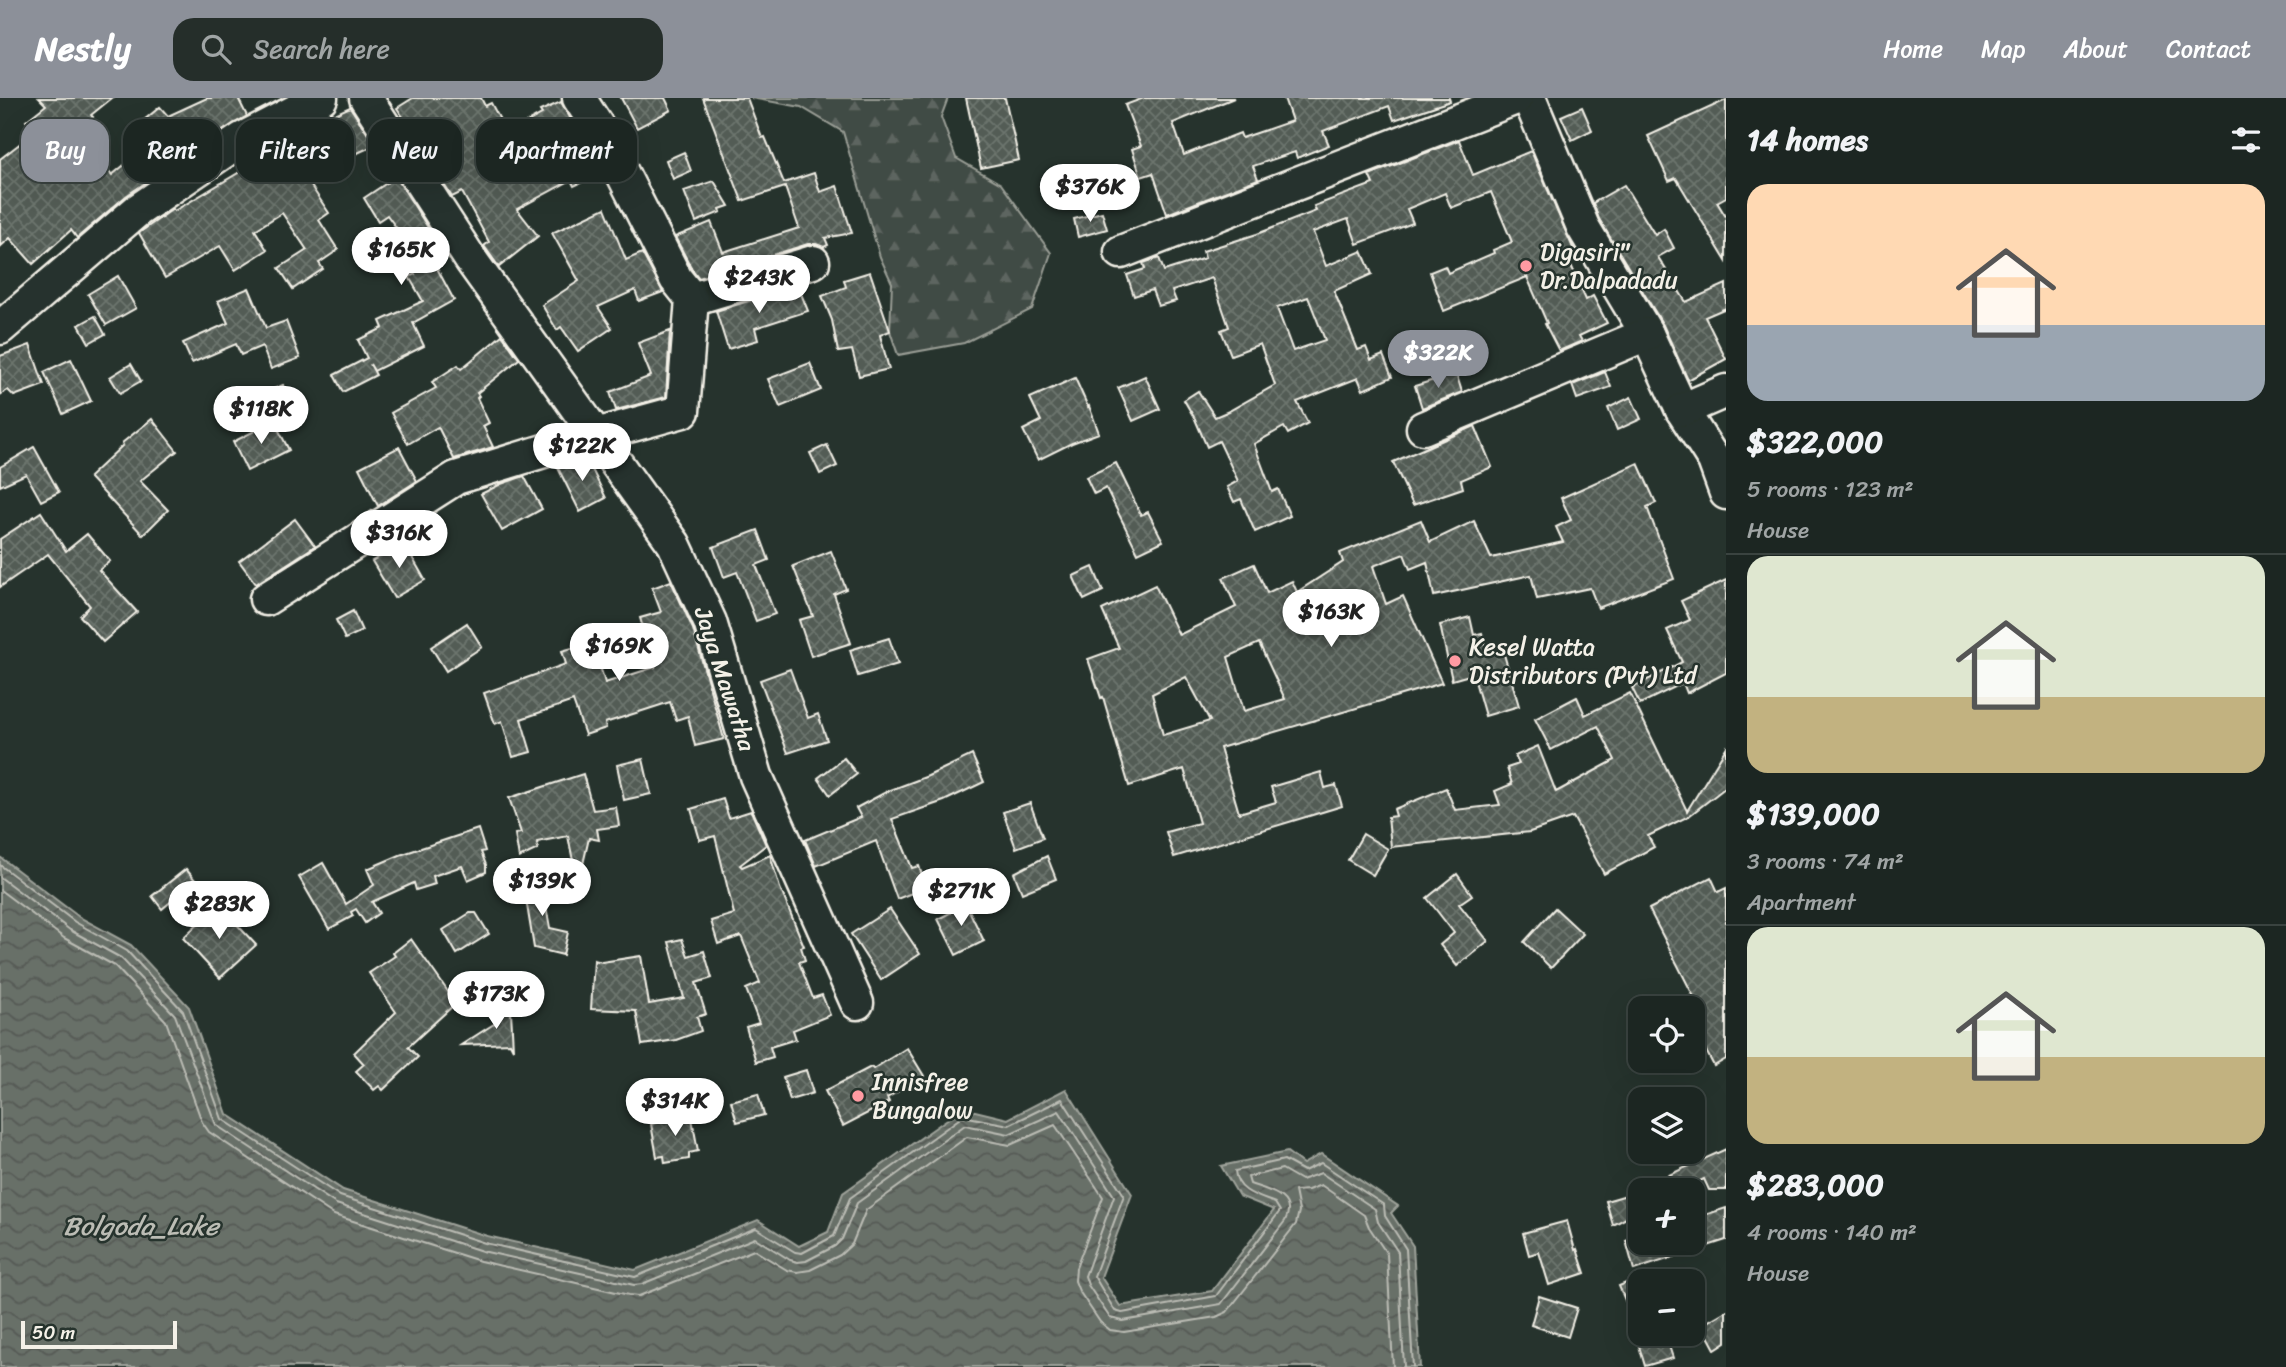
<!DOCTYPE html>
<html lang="en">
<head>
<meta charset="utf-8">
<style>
  :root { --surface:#1c2622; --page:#252e2a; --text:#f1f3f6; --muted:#a0a5a5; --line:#3a4340; --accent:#8c9099 }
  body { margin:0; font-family:Sriracha,sans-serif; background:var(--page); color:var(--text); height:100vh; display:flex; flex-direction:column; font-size:26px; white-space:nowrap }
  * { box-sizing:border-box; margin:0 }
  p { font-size:23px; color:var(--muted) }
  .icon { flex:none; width:38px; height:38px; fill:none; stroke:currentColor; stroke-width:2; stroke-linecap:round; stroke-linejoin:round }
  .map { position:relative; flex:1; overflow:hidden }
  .sheet { display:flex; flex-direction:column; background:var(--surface); width:560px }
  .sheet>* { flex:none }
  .top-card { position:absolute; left:21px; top:21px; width:665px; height:63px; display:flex; gap:14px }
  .buttons { position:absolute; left:1628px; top:898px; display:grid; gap:14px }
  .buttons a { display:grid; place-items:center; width:77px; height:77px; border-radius:14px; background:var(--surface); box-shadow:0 7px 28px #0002,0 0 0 2px var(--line); font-size:35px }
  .scale { position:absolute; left:21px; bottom:18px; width:156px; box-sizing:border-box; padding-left:7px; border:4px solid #f4f1e8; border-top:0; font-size:19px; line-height:24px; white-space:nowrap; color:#f4f1e8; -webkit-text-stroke:5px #26332d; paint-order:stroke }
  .price { position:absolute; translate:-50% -60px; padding:0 16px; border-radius:24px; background:#fff; color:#222; font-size:23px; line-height:46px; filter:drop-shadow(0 2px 4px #0008) }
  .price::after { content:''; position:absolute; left:50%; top:42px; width:21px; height:16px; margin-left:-10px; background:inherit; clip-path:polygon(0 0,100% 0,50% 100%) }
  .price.active { background:var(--accent); color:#fff }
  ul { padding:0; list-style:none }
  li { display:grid; align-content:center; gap:14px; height:371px; padding:0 21px }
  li+li { border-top:2px solid var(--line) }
  li span { display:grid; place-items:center; height:217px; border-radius:21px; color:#555 }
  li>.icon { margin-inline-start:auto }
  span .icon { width:126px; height:126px; fill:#fffc; stroke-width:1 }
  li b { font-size:30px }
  h2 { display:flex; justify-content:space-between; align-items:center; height:84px; padding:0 21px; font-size:30px }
  .chip { padding:0 24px; border-radius:21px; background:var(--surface); box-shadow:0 7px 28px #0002,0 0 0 2px var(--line); font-size:24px; line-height:63px }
  .chip.active { background:var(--accent); color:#fff }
  header { display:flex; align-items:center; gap:42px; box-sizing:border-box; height:98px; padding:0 35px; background:var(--accent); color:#fff }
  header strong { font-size:33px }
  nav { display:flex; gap:38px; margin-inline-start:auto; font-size:24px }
  .search { width:490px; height:63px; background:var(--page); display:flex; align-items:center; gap:18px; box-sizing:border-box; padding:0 24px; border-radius:21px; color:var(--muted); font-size:26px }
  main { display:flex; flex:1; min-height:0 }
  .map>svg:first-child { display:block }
</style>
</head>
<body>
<header>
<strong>Nestly</strong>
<div class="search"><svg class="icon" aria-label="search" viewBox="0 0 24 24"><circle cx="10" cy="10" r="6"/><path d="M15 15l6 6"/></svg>Search here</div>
<nav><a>Home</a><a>Map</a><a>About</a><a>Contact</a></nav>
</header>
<main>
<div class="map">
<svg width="1726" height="1269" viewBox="0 0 1726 1269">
  <defs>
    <pattern id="forest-firs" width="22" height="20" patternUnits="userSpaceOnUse" patternTransform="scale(1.75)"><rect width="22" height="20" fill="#414b45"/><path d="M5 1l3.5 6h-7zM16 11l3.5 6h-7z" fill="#5d6560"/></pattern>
    <pattern id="water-waves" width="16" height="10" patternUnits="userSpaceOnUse" patternTransform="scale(1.75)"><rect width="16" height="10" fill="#676f68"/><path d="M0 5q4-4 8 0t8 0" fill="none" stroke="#565a55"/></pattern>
    <pattern id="building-cross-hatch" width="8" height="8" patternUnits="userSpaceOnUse" patternTransform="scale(1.75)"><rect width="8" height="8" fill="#525c55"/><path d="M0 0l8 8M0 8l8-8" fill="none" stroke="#6c746d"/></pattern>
  </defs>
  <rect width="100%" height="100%" fill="#26332d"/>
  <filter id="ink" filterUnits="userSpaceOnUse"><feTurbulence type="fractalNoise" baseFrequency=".0143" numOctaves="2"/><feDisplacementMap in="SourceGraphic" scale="14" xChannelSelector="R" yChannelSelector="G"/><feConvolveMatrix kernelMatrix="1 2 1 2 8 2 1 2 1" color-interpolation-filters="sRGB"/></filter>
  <g filter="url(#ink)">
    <polygon fill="url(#forest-firs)" stroke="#9a9e96" stroke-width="2" points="751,0 948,0 941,19 956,60 1001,86 1051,155 1032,211 964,245 898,257 890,233 892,185 880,159 843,34 801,9"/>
    <polygon fill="url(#water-waves)" stroke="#9fa39b" stroke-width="2" points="0,759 79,819 131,847 189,909 227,1016 343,1092 487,1138 635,1172 758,1122 799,1148 828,1134 843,1095 963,1010 1008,1021 1066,991 1132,1096 1101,1179 1120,1208 1212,1193 1274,1112 1239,1098 1221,1068 1287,1054 1303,1066 1321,1056 1398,1108 1391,1115 1413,1148 1420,1269 0,1269"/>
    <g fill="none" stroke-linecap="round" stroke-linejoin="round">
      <g stroke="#bcbdb5" stroke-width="2">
        <path d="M0,767L75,824L127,853L183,913L222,1021L340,1098L485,1145L635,1179L756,1130L795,1154L802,1155L834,1138L850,1100L963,1018L1009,1027L1062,1001L1124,1097L1094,1178L1115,1213L1122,1215L1216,1198L1280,1113L1275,1105C1257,1098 1237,1094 1235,1073L1284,1062L1304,1073L1321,1065L1384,1107L1385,1118L1406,1151L1413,1269"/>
        <path d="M0,779L70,832L121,860L175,917L216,1027L336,1106L482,1153L634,1187L642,1186L755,1140L790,1162L798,1164L806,1163L835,1148L842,1141L857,1105L965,1027L1009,1036L1059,1013L1114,1098L1085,1178L1088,1187L1110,1220L1123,1223L1221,1206L1285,1123C1298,1098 1267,1092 1250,1086L1248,1079L1282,1071L1301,1082L1321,1075L1375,1111L1378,1124L1398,1154L1404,1269"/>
        <polyline points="0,792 64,840 115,868 166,923 202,1024 209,1034 334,1117 480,1163 629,1197 639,1198 754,1152 787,1172 797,1174 810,1172 840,1157 852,1146 866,1112 967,1039 1010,1047 1055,1027 1103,1099 1076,1170 1075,1183 1079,1193 1100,1224 1110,1232 1124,1234 1216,1219 1227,1214 1296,1126 1299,1113 1295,1093 1308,1092 1321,1087 1364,1117 1369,1129 1387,1156 1393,1269"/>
      </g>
    </g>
    <g fill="url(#building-cross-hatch)" stroke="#f4f1e8" stroke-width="2" fill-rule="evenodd">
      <polygon points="39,0 112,0 91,17 93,19 76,33 112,77 146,49 132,32 160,9 168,18 207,0 238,0 247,18 191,52 185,38 141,73 148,83 126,98 77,140 71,132 33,166 10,140 0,149 0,61 35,34 26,23 46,7"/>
      <polygon points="413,0 481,0 485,8 491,5 507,35 542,16 540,13 561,4 602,75 574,88 571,82 517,111 538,138 499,169 484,148 489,144 462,94 452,99 409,32 411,31 397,10"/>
      <polygon points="621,0 665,0 671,12 637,30"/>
      <polygon points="703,0 747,0 762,40 765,39 784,85 814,75 820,94 837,88 852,135 825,140 828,147 824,149 816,146 808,146 699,180 692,171 675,139 711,124 723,154 799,130 785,89 742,103"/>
      <polygon points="966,0 1005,0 1019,62 981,70"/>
      <polygon points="1144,0 1234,0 1173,25 1184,57 1240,35 1242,40 1292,23 1284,0 1449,0 1450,3 1394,22 1389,8 1323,33 1329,47 1297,60 1295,54 1253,68 1258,81 1167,116 1153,75 1141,79 1132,51 1141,48 1125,7"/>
      <polygon points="1726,2 1726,99 1717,104 1726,119 1726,163 1676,80 1669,83 1648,38"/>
      <polygon points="350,9 375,47 305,79 329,115 319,122 338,152 319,165 323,171 293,191 279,170 307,152 282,115 255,132 267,152 235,172 220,148 165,180 139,135 173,111 174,113 243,72 241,68 271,49 277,49 280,53 313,31 311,27"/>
      <polygon points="1582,9 1592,32 1572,42 1561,18"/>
      <path d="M1459,42L1473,77L1531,53L1576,157L1568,160L1586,202L1593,198L1607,225L1579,238L1582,243L1559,253L1545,226L1547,225L1527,179L1444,213L1430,174L1445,168L1448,175L1494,155L1493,152L1512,144L1491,94L1451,110L1445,95L1407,111L1413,125L1357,146L1348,121L1313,134L1326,168L1362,153L1372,176L1334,193L1358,252L1366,249L1371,262L1383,257L1392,279L1363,292L1358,280L1297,304L1308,325L1288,336L1284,329L1254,346L1272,394L1278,391L1290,418L1255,434L1241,401L1234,404L1227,389L1238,383L1219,343L1207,349L1195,321L1184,302L1198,293L1215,319L1229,313L1275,287L1260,246L1231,257L1221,232L1229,229L1212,180L1172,193L1176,203L1158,208L1152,192L1134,198L1127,177L1145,171L1143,165L1159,160L1164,173L1205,160L1203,153L1257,136L1316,113L1314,108L1373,86L1369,77ZM1308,199L1325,242L1293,253L1277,210Z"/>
      <polygon points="684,54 691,73 673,81 666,62"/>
      <polygon points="396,79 427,128 441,156 432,161 454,202 413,225 424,248 374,273 370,266 376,277 343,294 334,277 367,260 358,242 383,230 380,223 423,203 409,179 415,176 402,155 411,150 387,117 378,123 364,100"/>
      <polygon points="714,83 729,108 720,111 721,114 696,124 684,93"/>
      <polygon points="1624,87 1655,137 1664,131 1674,150 1658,159 1686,204 1726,186 1726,210 1705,219 1726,261 1688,282 1663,227 1599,121 1593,105"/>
      <polygon points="605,110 626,162 642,155 663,194 639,203 635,192 598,209 612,230 578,253 561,229 557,232 542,207 579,183 552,135"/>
      <polygon points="1102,114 1107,131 1078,139 1074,121"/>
      <polygon points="870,174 890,233 880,237 889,271 859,278 852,252 838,254 832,222 822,198 846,189 844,182"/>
      <polygon points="118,178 136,210 106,227 88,196"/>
      <polygon points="798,188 808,213 755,230 758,242 728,251 716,213"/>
      <polygon points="249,190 266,230 286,223 300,260 271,271 262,248 241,257 236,246 192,265 183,245 228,225 218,203"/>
      <polygon points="95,218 105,236 89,245 79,227"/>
      <polygon points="670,233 666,299 616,312 610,294 651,278 638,245"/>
      <polygon points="502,237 519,261 477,295 479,298 477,300 489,325 483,328 493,349 454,361 438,329 408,346 391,315 436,290 432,284 458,267 461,271"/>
      <polygon points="30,247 44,287 14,298 8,292 0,297 0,258"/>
      <polygon points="71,261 91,303 63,316 44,274"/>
      <polygon points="810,265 821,292 780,309 768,281"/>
      <polygon points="131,266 141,283 120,295 110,279"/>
      <polygon points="1605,274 1611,289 1577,301 1572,287"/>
      <polygon points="1456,275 1462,294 1422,310 1415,288"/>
      <polygon points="1145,278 1160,311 1133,323 1118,290"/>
      <polygon points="1075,280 1088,309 1089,308 1099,335 1072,345 1038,362 1023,332 1041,323 1030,300"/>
      <polygon points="283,287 293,313 265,324 256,298"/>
      <polygon points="1631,299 1641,321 1617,332 1608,310"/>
      <polygon points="152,321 177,353 140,383 168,412 143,437 89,379 123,347 122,345"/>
      <polygon points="274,323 289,352 247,373 233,344"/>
      <polygon points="1475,328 1492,369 1461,382 1463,390 1413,407 1393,364"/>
      <polygon points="827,347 837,368 820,376 810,355"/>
      <polygon points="34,349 59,394 41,403 26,376 0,388 0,369"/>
      <polygon points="399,349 417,383 378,408 359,370"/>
      <polygon points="586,359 606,400 580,414 557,368"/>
      <polygon points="1116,365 1141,417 1148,414 1163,443 1138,455 1106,390 1094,396 1086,379"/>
      <path d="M1638,365L1656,405L1647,409L1674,481L1598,510L1590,490L1537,501L1531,477L1434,498L1427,464L1410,471L1404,456L1373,468L1386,506L1403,498L1442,585L1220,650L1239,715L1276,704L1271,689L1321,674L1325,690L1336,687L1342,708L1174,759L1166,734L1199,725L1184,671L1129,688L1103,599L1101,600L1088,561L1119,550L1102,512L1155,487L1179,537L1236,509L1223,480L1254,466L1267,495L1292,483L1297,494L1343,464L1340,455L1421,422L1430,444L1474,423L1491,460L1563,444L1556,429L1571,422L1561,400ZM1259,545L1285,601L1244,613L1228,559ZM1186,579L1210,623L1163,637L1152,596Z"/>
      <polygon points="524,378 542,411 502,433 481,396 501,386"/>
      <polygon points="41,414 66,453 87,436 110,463 99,472 137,514 103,544 80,518 90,508 48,456 0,489 0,441"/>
      <polygon points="295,421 315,448 256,486 239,463"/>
      <polygon points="758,432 769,462 756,467 775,516 756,523 737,474 724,479 713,449"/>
      <polygon points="404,445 425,482 394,500 372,463"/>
      <polygon points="831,453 846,491 834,496 851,545 811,558 799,522 813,518 793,468"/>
      <polygon points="1093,469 1103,493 1084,502 1073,478"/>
      <polygon points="1726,482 1726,575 1687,595 1683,585 1640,606 1632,590 1682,564 1667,532 1690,522 1681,503"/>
      <polygon points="671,483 693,531 724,641 695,648 688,618 676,622 670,604 605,625 606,630 585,637 573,603 521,621 531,654 513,659 502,623 495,626 484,595 566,566 562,553 593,544 605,585 655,569 640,520 661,514 652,490"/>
      <polygon points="353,513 362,533 345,541 336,522"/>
      <polygon points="1470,519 1474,537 1482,535 1486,550 1501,546 1519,608 1485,618 1473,576 1452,582 1440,527"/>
      <polygon points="467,525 482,549 446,573 431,549"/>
      <polygon points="889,540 898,566 858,578 850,552"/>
      <polygon points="790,571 808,620 818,616 827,642 788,655 760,582"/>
      <polygon points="1630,595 1687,713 1726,650 1726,689 1689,718 1648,738 1654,749 1604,776 1573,719 1530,734 1391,749 1388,719 1396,718 1394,711 1446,690 1455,712 1500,707 1495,693 1512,686 1507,670 1519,666 1515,658 1538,648 1556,694 1615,662 1598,628 1551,652 1535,621 1577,599 1585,617"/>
      <polygon points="972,657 984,684 944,703 892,721 912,770 919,768 924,783 918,786 920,792 897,801 876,743 816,768 805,742 861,719 856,710 888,693 928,678"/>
      <polygon points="844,660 857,676 830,697 818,680"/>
      <polygon points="643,661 651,696 624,702 617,667"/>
      <polygon points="583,676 593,712 616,709 619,728 597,731 599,742 589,740 578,788 568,738 537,744 538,751 519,760 515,736 521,735 509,700"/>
      <polygon points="723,701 729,720 751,713 766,747 740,767 742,769 770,757 780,790 804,848 801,849 805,862 799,864 813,900 822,897 830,917 793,932 796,941 770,949 773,959 756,964 746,929 759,925 746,891 760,885 741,838 718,846 711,823 734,816 715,738 700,742 691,711"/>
      <polygon points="1030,705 1043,740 1016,750 1003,714"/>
      <polygon points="478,731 485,753 481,754 486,767 486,774 468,782 462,768 433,778 435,786 416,792 414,785 372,804 379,815 365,825 356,811 351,814 353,818 329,831 299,779 323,765 346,806 374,787 367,771 400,757"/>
      <polygon points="1363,736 1388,751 1373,777 1348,762"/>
      <polygon points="1047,758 1056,781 1022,795 1014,775"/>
      <polygon points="538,765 550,830 568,834 563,857 534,850 523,783 536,775"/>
      <polygon points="186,771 196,783 162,811 152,798"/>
      <polygon points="1457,776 1472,797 1459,806 1488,843 1457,868 1440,847 1454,835 1427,800"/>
      <polygon points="1711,779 1718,794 1726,790 1726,961 1714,968 1692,926 1692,910 1667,910 1693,897 1649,811"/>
      <polygon points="963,800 984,843 956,857 938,821 950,815 949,807"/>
      <polygon points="218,806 256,847 220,880 183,840"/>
      <polygon points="1555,810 1583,836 1551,870 1524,844"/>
      <polygon points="890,811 920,856 881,882 851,836"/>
      <polygon points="470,815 476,815 489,836 457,856 443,832"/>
      <polygon points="411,841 456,905 408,949 418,959 383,992 379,988 374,992 356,973 364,966 354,955 396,914 369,875 395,858 393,855"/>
      <polygon points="682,841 688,858 704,853 712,880 696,885 706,916 697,919 701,933 676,942 642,947 636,913 591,911 594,862 602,864 641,858 649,906 684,900 669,844"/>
      <polygon points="491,913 511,913 513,951 510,945 461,947 497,924"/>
      <polygon points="907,950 924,978 887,1000 889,1004 843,1028 825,993 871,969 873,971"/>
      <polygon points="806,972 813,995 790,1002 783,979"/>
      <polygon points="758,996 764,1017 737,1024 731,1003"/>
      <polygon points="691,1015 698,1053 689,1055 689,1061 665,1065 664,1058 657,1059 651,1026"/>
      <polygon points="1726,1051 1726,1092 1709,1092 1704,1081 1683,1092 1636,1092"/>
      <polygon points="1630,1096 1636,1115 1613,1127 1606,1103"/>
      <polygon points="1726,1110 1726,1142 1634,1172 1626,1143 1640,1138 1640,1144 1692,1144 1692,1121"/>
      <polygon points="1567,1123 1575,1152 1577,1151 1585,1175 1549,1187 1539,1154 1529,1157 1523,1135"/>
      <polygon points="1640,1179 1640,1201 1627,1207 1619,1188"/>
      <polygon points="1539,1198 1577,1210 1568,1239 1531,1227"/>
      <polygon points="1726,1213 1726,1244 1715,1251 1702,1227"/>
      <polygon points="1666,1239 1673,1260 1645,1268 1639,1248"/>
    </g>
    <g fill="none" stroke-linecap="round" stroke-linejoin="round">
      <g stroke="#f4f1e8" stroke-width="37">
        <g id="minor">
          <polyline points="366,0 471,162 674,446 710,524 756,678 857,905"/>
          <polyline points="1529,0 1583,129 1647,236 1682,312 1714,362 1726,395"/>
          <polyline points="1121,154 1516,0"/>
          <polyline points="692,201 813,164"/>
          <polyline points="0,230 138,112 242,41 321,0"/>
          <polyline points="1682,312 1726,293"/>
          <polyline points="1423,330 1647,236"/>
          <polyline points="266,501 456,380 596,337 683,313 692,201 676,181 603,37 579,0"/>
        </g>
      </g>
      <use href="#minor" stroke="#26332d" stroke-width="32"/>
    </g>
  </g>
  <g fill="#ff9aa2" stroke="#26332d" stroke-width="2.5">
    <circle cx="1526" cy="168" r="7"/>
    <circle cx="1455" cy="563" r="7"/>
    <circle cx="858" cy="998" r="7"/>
  </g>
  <g text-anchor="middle" stroke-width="5" stroke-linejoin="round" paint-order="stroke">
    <g font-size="24" fill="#f4f1e8" stroke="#26332d" text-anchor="start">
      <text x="1540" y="162">Digasiri"<tspan x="1540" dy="28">Dr.Dalpadadu</tspan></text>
      <text x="1469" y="557">Kesel Watta<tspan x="1469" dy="28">Distributors (Pvt) Ltd</tspan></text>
      <text x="872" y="992">Innisfree<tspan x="872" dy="28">Bungalow</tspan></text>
    </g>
    <g font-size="24" fill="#f4f1e8" stroke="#26332d">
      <text transform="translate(725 581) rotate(72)" y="8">Jaya Mawatha</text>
    </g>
    <g font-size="26" font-style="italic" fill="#bcbdb5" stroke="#26332d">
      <text x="141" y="1137">Bolgoda_Lake</text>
    </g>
  </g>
</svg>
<div class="buttons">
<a><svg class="icon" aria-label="locate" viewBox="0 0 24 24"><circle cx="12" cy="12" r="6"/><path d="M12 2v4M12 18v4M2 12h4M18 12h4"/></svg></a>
<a><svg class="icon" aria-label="layers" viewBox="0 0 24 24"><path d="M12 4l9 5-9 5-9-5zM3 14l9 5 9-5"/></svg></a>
<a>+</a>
<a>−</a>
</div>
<div class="scale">50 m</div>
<b class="price" style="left:1090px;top:126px">$376K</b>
<b class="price" style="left:401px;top:189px">$165K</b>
<b class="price" style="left:759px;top:217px">$243K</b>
<b class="price active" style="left:1438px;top:292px">$322K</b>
<b class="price" style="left:261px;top:348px">$118K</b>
<b class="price" style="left:582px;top:385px">$122K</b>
<b class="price" style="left:399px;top:472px">$316K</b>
<b class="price" style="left:1331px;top:551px">$163K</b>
<b class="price" style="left:619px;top:585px">$169K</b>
<b class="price" style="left:542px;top:820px">$139K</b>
<b class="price" style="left:961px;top:830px">$271K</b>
<b class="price" style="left:219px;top:843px">$283K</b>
<b class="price" style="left:496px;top:933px">$173K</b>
<b class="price" style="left:675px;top:1040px">$314K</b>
<div class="top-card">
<a class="chip active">Buy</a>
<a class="chip">Rent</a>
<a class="chip">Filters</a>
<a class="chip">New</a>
<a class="chip">Apartment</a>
</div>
</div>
<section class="sheet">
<h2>14 homes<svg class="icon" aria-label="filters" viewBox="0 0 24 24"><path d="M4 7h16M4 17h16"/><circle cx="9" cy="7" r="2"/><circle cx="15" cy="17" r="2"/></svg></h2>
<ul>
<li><span style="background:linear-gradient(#ffd9b3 65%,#9aa5b1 0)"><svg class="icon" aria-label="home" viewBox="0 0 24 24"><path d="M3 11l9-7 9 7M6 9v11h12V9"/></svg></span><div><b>$322,000</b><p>5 rooms · 123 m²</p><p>House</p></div></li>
<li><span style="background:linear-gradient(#dfe7d0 65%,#c2b280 0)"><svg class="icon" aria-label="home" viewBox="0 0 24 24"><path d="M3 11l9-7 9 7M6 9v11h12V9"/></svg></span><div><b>$139,000</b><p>3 rooms · 74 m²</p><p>Apartment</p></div></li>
<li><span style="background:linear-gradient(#dfe7d0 60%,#c2b280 0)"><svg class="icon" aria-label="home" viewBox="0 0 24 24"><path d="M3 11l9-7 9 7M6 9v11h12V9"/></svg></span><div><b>$283,000</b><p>4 rooms · 140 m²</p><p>House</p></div></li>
</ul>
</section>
</main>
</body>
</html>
